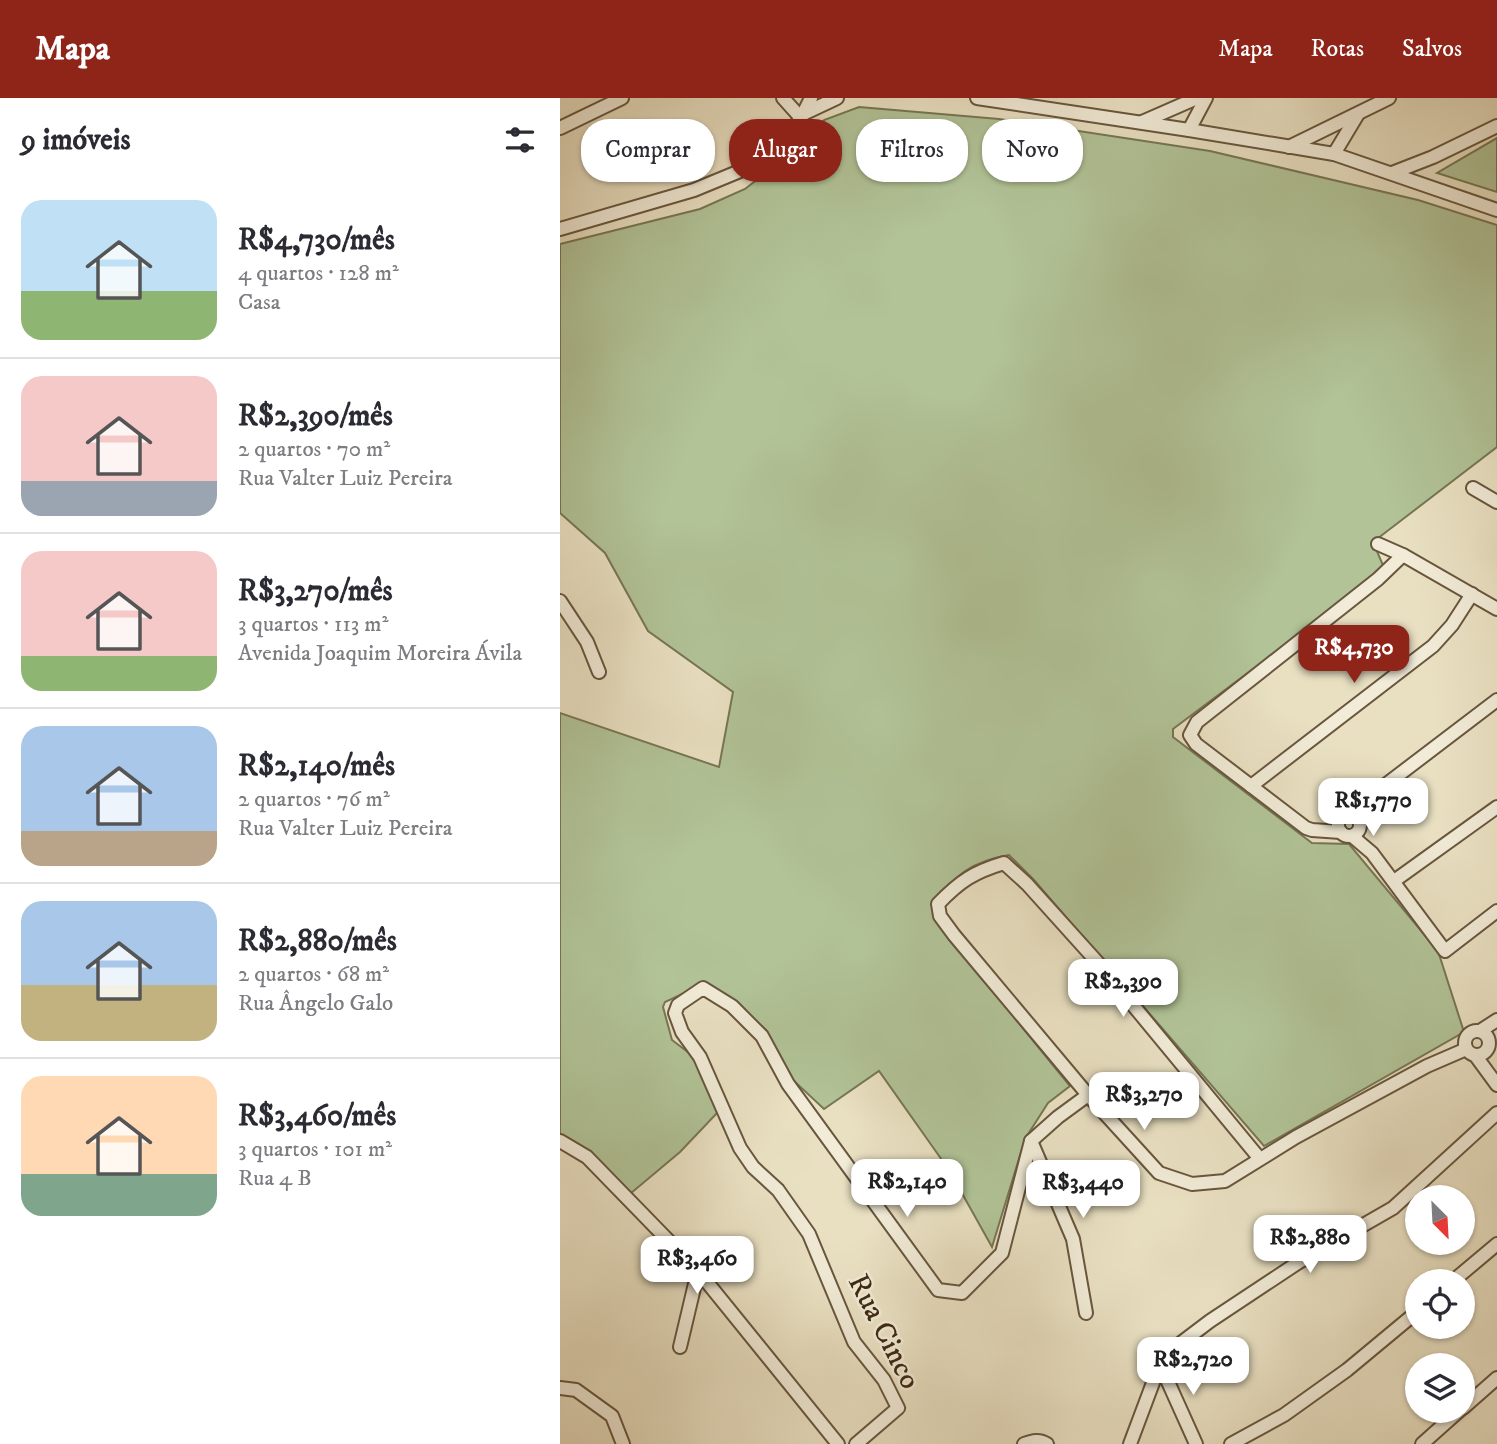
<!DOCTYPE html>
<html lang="pt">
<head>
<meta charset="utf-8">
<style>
  :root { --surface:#fff; --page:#f7f7f7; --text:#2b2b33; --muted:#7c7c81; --line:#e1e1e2; --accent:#8f2418 }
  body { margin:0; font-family:"IM FELL DW Pica",serif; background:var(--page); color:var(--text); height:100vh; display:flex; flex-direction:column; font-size:26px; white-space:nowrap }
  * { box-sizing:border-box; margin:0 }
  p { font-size:23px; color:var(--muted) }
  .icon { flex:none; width:38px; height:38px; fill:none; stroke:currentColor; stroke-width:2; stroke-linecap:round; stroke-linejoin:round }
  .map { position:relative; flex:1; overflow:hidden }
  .drawer { display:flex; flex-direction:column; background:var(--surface); width:560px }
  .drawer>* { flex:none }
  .top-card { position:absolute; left:21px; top:21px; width:665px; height:63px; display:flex; gap:14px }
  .needle { width:46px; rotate:156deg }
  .controls { position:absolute; left:845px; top:1087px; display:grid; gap:14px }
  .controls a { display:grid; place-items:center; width:70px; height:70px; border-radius:50%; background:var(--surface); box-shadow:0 2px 5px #0004; font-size:35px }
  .price { position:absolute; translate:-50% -60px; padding:0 16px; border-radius:14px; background:#fff; color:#222; font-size:23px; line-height:46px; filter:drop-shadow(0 2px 4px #0008) }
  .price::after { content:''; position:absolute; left:50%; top:42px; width:21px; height:16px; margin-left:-10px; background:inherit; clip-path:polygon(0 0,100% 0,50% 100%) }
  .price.selected { background:var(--accent); color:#fff }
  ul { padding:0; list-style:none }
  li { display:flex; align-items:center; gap:21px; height:175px; padding:0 21px }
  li+li { border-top:2px solid var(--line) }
  li span { display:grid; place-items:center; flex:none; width:196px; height:140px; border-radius:21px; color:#555 }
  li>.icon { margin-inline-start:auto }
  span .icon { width:84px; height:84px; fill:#fffc; stroke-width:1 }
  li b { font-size:30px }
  h2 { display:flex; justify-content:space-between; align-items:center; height:84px; padding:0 21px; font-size:30px }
  .chip { padding:0 24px; border-radius:28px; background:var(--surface); box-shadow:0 2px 5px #0004; font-size:24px; line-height:63px }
  .chip.selected { background:var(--accent); color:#fff }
  header { display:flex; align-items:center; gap:42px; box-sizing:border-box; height:98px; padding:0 35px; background:var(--accent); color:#fff }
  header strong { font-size:33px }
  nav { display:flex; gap:38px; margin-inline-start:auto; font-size:24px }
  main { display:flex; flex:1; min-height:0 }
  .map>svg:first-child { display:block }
</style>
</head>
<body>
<header>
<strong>Mapa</strong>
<nav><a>Mapa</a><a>Rotas</a><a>Salvos</a></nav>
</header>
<main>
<section class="drawer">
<h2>9 imóveis<svg class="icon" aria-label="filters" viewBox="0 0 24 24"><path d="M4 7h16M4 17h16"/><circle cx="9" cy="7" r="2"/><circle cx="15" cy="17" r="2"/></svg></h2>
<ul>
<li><span style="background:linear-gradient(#bfe0f5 65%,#8fb573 0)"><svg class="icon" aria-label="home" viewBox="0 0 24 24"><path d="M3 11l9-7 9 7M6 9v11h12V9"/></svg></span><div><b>R$4,730/mês</b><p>4 quartos · 128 m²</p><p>Casa</p></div></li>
<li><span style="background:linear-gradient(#f6c9c9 75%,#9aa5b1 0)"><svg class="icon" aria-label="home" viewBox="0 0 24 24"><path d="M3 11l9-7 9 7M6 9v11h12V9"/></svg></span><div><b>R$2,390/mês</b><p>2 quartos · 70 m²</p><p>Rua Valter Luiz Pereira</p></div></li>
<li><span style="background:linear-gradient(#f6c9c9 75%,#8fb573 0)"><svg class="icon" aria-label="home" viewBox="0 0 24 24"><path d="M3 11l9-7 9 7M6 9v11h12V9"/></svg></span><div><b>R$3,270/mês</b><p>3 quartos · 113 m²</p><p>Avenida Joaquim Moreira Ávila</p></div></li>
<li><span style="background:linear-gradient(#a9c7e8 75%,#b9a48a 0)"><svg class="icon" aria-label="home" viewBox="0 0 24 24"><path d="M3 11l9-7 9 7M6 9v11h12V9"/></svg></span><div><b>R$2,140/mês</b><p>2 quartos · 76 m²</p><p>Rua Valter Luiz Pereira</p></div></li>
<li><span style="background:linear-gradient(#a9c7e8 60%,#c2b280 0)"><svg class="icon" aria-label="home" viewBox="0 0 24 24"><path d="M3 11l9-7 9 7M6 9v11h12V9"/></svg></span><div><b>R$2,880/mês</b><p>2 quartos · 68 m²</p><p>Rua Ângelo Galo</p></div></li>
<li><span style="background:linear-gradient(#ffd9b3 70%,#7fa58c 0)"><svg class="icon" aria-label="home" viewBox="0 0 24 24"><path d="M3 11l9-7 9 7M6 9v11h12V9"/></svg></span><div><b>R$3,460/mês</b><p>3 quartos · 101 m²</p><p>Rua 4 B</p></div></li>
</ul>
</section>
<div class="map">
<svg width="937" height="1346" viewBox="0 0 937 1346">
  <rect width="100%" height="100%" fill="#e9e0c2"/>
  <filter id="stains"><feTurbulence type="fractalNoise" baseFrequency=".00286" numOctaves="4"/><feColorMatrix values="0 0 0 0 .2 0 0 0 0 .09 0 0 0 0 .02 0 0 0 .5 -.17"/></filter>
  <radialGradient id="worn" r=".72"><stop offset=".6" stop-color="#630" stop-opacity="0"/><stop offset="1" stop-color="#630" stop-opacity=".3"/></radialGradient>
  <g fill="#b1c397" stroke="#777654" stroke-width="2">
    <path d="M299,9L439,21L650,53L858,102L937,127V349L813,444L825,472L613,631V639L752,745L789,746L878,853L904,934L704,1048L474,782L449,757C410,764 398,776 372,805L375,822L510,988L488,1005L465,1041L432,1149L389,1072L319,973L264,1011L233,982L206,932L175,904L146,885L105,904L103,909L112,942L137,961L158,1014L120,1054L70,1096L31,1055L0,1036V615L159,669L173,594L88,533L45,455L0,415V146L140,111L185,91L225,60L264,22Z"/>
    <polygon points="937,40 937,94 877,75"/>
  </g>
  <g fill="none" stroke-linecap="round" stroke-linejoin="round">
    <g stroke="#68563e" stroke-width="16">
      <g id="minor">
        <polyline points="223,0 241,20"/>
        <polyline points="417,0 629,32 774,56 937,112"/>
        <polyline points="243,16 277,0"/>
        <polyline points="582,24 637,0"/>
        <polyline points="0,30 62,0"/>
        <polyline points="629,32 646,0"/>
        <polyline points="729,49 829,0"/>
        <polyline points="774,56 798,16"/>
        <polyline points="832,75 873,59 937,28"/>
        <polyline points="0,131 134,92 197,66 224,42 241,20 251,0"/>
        <polyline points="913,390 937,404"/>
        <polyline points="818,446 843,457 937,511"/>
        <polyline points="0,503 27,544 39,574"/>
        <polyline points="691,688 873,548 892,527 912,496"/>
        <circle cx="789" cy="727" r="11"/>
        <polyline points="786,717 937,602"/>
        <polyline points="781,734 752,732 746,730 636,646 630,637 637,624 818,481 843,457"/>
        <polyline points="792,738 812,755 885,853 937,813"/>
        <polyline points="834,783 937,709"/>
        <circle cx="917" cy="945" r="12"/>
        <polyline points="920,933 937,922"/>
        <polyline points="915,957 937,987"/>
        <polyline points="0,1043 27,1059 138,1173 278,1346"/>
        <polyline points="471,1043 513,1141 526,1215"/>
        <path d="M700,1061L539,866L467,786L444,765C414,774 400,783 378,806L380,818L394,837L528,997L599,1075L632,1086L665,1083L736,1039L867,968L904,952L905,948"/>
        <polyline points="893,1183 937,1146"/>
        <polyline points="120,1249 138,1173"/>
        <polyline points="600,1266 636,1346"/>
        <polyline points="0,1290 16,1292 52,1318 63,1346"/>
        <polyline points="903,1310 937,1280"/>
        <polyline points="296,1346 338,1310 324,1282 294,1244 249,1136 218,1092 193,1069 180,1050 140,959 122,934 115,915 118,907 143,890 172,908 202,938 228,986 378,1192 402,1195 442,1155 471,1043 498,1019 528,997"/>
        <path d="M464,1346C473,1343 479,1341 487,1346"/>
        <polyline points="570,1346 600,1266 613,1251 650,1223 739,1164 833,1110 937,1015"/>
        <polyline points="671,1346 724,1317 787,1272 858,1213"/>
        <polyline points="862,1346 900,1312"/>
      </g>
    </g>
    <use href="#minor" stroke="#f1ebd7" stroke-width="12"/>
  </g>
  <g text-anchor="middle" stroke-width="5" stroke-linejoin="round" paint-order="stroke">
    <g font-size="30" fill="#3d2812" stroke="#f1ebd7">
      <text transform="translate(325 1233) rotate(63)" y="10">Rua Cinco</text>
    </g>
  </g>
  <rect width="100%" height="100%" filter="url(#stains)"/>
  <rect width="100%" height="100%" fill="url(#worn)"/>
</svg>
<div class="controls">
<a><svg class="needle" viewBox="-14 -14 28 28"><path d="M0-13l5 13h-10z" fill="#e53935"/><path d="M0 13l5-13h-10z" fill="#7c7c81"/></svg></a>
<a><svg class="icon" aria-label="locate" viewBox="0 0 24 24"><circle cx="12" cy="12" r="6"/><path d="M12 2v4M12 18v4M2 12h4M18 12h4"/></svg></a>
<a><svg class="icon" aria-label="layers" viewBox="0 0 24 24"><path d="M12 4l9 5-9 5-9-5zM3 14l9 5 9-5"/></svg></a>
</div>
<b class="price selected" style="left:794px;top:587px">R$4,730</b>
<b class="price" style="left:813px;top:740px">R$1,770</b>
<b class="price" style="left:563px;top:921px">R$2,390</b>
<b class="price" style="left:584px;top:1034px">R$3,270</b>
<b class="price" style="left:347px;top:1121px">R$2,140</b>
<b class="price" style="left:523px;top:1122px">R$3,440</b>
<b class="price" style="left:750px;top:1177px">R$2,880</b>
<b class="price" style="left:137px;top:1198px">R$3,460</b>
<b class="price" style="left:633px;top:1299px">R$2,720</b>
<div class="top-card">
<a class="chip">Comprar</a>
<a class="chip selected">Alugar</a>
<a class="chip">Filtros</a>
<a class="chip">Novo</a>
</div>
</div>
</main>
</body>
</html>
